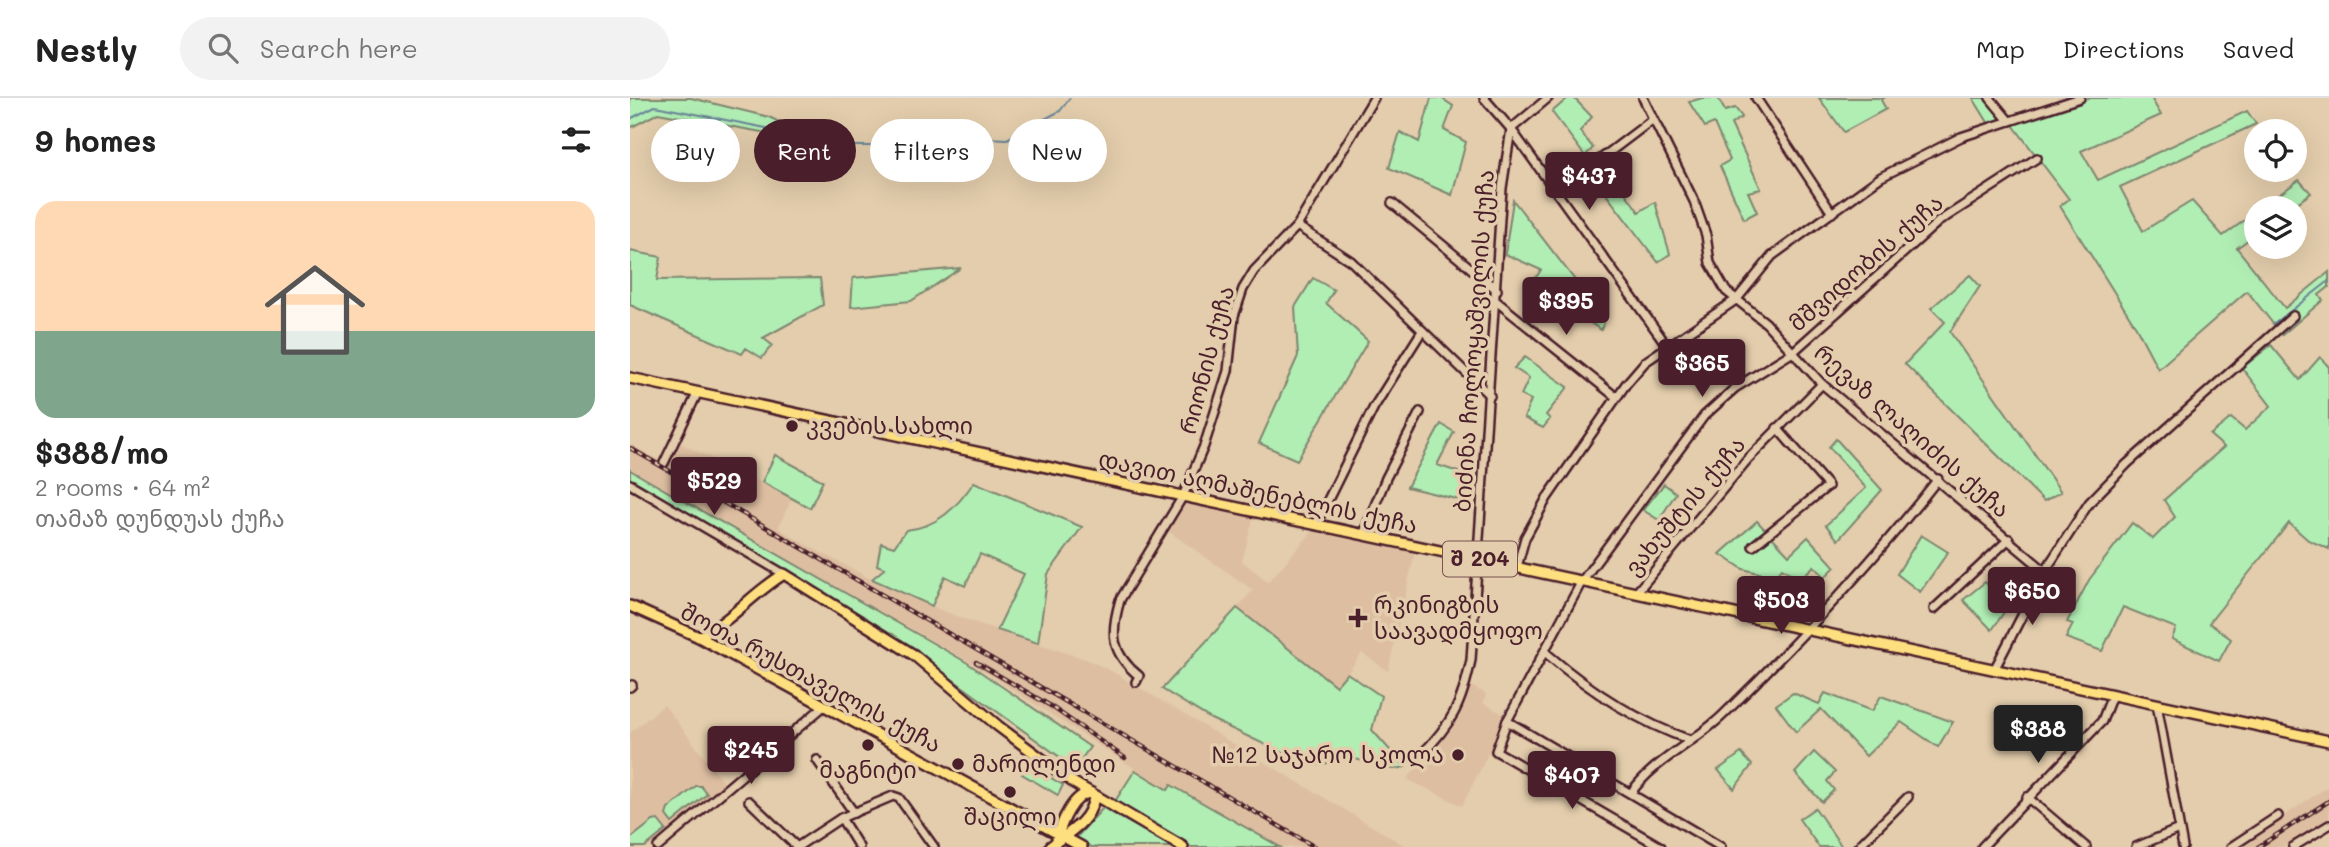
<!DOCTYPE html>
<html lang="en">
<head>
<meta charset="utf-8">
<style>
  :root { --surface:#fff; --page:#f2f2f2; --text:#222; --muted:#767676; --line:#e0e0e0; --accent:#4a1f2b }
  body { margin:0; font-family:Mali,"Noto Sans Georgian",sans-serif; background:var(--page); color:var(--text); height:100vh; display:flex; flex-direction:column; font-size:26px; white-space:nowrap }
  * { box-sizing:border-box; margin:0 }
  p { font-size:23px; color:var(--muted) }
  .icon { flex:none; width:38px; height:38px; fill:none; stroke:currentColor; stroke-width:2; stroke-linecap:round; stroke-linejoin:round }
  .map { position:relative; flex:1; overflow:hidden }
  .drawer { display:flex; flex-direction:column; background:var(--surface); width:630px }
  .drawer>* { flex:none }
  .top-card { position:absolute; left:21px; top:21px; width:665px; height:63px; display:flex; gap:14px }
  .buttons { position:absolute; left:1614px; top:21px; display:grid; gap:14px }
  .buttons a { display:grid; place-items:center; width:63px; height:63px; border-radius:50%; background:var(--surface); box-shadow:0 7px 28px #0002; font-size:35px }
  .price { position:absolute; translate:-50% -60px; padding:0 16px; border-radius:7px; background:var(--accent); color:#fff; font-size:23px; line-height:46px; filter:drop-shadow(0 2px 4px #0008) }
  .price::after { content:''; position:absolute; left:50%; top:42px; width:21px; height:16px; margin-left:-10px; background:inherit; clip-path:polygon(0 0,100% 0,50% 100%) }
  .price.on { background:#222; color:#fff }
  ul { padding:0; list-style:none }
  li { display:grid; align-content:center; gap:14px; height:371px; padding:0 35px }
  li+li { border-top:2px solid var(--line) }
  li span { display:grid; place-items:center; height:217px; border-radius:21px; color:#555 }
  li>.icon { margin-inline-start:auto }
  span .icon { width:126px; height:126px; fill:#fffc; stroke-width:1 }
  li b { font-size:30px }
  h2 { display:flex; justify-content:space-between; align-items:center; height:84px; padding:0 35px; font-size:30px }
  .tag { padding:0 24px; border-radius:32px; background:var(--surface); box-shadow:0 7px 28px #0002; font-size:24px; line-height:63px }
  .tag.on { background:var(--accent); color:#fff }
  header { display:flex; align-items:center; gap:42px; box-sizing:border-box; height:98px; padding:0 35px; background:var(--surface); border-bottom:2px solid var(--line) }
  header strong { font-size:33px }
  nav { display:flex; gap:38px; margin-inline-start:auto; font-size:24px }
  .search { width:490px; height:63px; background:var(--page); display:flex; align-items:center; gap:18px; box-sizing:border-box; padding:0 24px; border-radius:38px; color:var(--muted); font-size:26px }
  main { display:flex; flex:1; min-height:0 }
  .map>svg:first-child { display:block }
</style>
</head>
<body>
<header>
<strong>Nestly</strong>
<div class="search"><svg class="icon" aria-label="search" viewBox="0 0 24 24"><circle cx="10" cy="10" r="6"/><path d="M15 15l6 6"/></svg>Search here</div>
<nav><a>Map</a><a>Directions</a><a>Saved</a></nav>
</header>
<main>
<section class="drawer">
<h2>9 homes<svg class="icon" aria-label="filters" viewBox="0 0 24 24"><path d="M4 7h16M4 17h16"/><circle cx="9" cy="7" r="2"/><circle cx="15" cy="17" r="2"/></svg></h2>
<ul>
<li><span style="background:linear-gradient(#ffd9b3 60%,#7fa58c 0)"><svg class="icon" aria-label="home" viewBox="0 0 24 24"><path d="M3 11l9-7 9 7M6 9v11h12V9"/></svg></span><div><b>$388/mo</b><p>2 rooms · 64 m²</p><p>თამაზ დუნდუას ქუჩა</p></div></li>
</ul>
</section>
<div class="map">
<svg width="1699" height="749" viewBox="0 0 1699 749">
  <rect width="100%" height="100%" fill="#e3cdac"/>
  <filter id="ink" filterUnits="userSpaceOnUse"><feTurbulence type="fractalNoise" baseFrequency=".0143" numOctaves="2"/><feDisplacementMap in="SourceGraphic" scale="14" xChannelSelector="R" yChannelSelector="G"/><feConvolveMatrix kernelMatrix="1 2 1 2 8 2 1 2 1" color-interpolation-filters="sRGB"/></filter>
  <g filter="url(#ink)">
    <g fill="#debea1">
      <polygon points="48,344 162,400 148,430 175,446 258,490 328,519 458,562 483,574 777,749 650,749 542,687 538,692 338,563 0,374 0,346 37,367"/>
      <polygon points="554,404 624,418 612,463 638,484 682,434 785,454 758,573 732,555 707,589 607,510 623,492 538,433"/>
      <polygon points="841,588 856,596 853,605 877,618 832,708 777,681 826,624"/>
      <polygon points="34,607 94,685 21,749 0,749 0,635"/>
      <polygon points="1699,688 1699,721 1653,749 1606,749"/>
    </g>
    <g fill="#b1eeb4" stroke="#7e8670" stroke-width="2">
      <polygon points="0,0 61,0 139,19 184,41 178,56 137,35 28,15 0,30"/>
      <polygon points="801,0 811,0 823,8 814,32 836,44 822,97 759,70 770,34 789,44"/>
      <polygon points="938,0 944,0 962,19 950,33 963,50 955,58 922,14"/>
      <polygon points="1072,0 1088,0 1095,13 1105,10 1112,19 1101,26 1131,91 1118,94 1127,114 1114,121 1090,68 1100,62 1084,25 1075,29 1059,4"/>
      <polygon points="1189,0 1254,0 1251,2 1256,11 1214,34"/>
      <polygon points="1343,0 1356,0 1372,21 1359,26"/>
      <polygon points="1453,0 1521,0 1531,17 1451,53 1468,82 1617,13 1626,26 1490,89 1513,133 1562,103 1593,138 1626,114 1626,136 1607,150 1655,210 1699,174 1699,189 1689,197 1693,202 1652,237 1617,193 1528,271 1506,229 1430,108 1439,101 1383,27"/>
      <polygon points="1669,82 1681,95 1660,110 1631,110"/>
      <polygon points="988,85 1009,114 1025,104 1040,156 1028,164 976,96"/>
      <polygon points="883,102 975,221 971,232 902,185 911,172 875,156"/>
      <polygon points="0,153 31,159 27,182 190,180 193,207 133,240 142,247 132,260 116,250 112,256 0,207"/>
      <polygon points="331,170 281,203 221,209 223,180"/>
      <polygon points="1340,177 1350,188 1320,234 1431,394 1414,403 1275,266 1315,224 1301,210"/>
      <polygon points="683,180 704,192 696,205 738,243 667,362 629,345 668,258 665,209"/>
      <polygon points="1641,247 1670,282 1690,259 1699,269 1699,451 1678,442 1659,425 1579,525 1601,541 1589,563 1542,541 1546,530 1493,509 1472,553 1436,540 1443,526 1437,524 1459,482 1502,425 1523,441 1545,419 1534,402 1594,349 1580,337 1601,320 1615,332 1641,308 1612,270"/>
      <polygon points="895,259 938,289 916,317 920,321 913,330 894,320 901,302 891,297 899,280 884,270"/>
      <polygon points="811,326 824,334 807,367 837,377 830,402 777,389"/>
      <polygon points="1206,341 1252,392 1208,442 1196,427 1236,390 1199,349"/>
      <polygon points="145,357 193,383 180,410 132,384"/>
      <polygon points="0,372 336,564 460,649 445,670 300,565 197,496 0,383"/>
      <path d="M344,384L452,429L418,476L408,545L367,532L394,476L350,456L335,488L315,478L302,508L242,481L255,470L247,467L251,445L264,449L276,432C308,429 327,409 344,384Z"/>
      <polygon points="1034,386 1046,395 1029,422 1013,412"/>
      <polygon points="1127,423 1159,457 1178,439 1205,469 1195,479 1184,468 1170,481 1152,470 1145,479 1113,471 1090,456"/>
      <polygon points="1291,437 1318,454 1290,494 1267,476"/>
      <polygon points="1355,484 1369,497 1364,503 1374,514 1362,532 1333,502"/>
      <path d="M607,510L706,588L717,575L751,598L742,632L775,669C747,677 739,659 716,661C703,663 692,668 678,667L581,621L532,591Z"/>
      <polygon points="1163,595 1189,606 1195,595 1242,613 1251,598 1323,624 1308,649 1271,624 1236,658 1191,611 1166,634 1146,607"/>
      <polygon points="1184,654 1205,674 1197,683 1204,692 1192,704 1165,675"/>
      <polygon points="1111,655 1122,667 1104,691 1088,672"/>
      <polygon points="386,660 433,687 428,697 392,676 394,672 383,665"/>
      <polygon points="505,672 538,692 541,687 650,749 561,749 484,705"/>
      <polygon points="66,688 71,688 77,696 42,725 36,717 38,711"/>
      <polygon points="473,710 542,749 461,749 446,740"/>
      <polygon points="1185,710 1212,749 1189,749 1169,721"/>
      <polygon points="28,722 36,732 15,749 0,749 0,741 23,723"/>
    </g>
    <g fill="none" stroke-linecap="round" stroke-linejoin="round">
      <g stroke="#6a8698" stroke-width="2">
        <polyline points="0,21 25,8 136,30 181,48 241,48 335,39 377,41 430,13 440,0"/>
        <polyline points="1644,226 1699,183"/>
      </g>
      <g stroke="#4a1f2b" stroke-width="12">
        <g id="minor">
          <polyline points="854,0 881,31 1038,249"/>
          <polyline points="1013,0 1064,103 1076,137 1080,165 1096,193 1136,225 1192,286 1415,473"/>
          <polyline points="1126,0 1202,115"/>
          <polyline points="1360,0 1379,23"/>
          <polyline points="927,94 1022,22"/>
          <polyline points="762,105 867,192"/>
          <polyline points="667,128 721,163 860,298"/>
          <polyline points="866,203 986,299"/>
          <polyline points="34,365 68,294"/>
          <polyline points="0,386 154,476"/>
          <polyline points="686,426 744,309 792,233"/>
          <polyline points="733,437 756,380 790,314"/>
          <polyline points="1123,448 1198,388 1147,330"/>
          <polyline points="887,469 895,440 917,400 996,286 1015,264 1107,201 1142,158 1251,79 1331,39 1450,0"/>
          <polyline points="1006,495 1118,361 1192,286"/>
          <polyline points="1304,511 1379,441"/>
          <path d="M916,555C960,593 1006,623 1060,642"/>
          <polyline points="1364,572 1415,473 1459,405 1497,366 1663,218"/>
          <path d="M506,584L509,578C481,555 480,536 490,502L553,398L574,348L598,273L604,218L613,191L624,173L667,128L744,0"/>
          <polyline points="0,589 2,587"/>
          <polyline points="1527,606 1553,749"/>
          <polyline points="877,623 1091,749"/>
          <path d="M790,658C822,626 832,606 841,562L872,90L881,31L918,0"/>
          <polyline points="187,662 224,715"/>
          <path d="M1001,695C1024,662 1064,645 1093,617C1170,542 1242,465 1308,381"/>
          <polyline points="1397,699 1456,749"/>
          <polyline points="119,703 167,749"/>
          <polyline points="211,720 229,749"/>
          <polyline points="28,749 194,608"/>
          <polyline points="167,749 211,720 263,698 269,700 304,749"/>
          <polyline points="1031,749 866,653 877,623 952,483 1074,318 1105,290 1163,254 1308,124 1407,60"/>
          <polyline points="1228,749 1278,699"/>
          <polyline points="1352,749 1472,623 1482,597"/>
          <polyline points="1506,749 1549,731"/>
          <polyline points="1601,749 1648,718"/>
          <polyline points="1663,749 1699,727"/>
        </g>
      </g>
      <g stroke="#4a1f2b" stroke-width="14">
        <g id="major">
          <polyline points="0,280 1699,643"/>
          <polyline points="0,508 69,539 452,749"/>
          <path d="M69,539C100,524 124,494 154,476L284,557L368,628L444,685L553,749"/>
          <path d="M427,741C431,726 443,695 461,695"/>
          <path d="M420,749C438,734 459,726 464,700L461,695"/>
        </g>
      </g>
      <use href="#minor" stroke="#e3cdac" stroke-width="7"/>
      <use href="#major" stroke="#fedf80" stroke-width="9"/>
      <g stroke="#4a1f2b" stroke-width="4.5">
        <g id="rail">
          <polyline points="0,350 685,749"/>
          <polyline points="346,564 419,607 495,660"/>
          <polyline points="1628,749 1699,703"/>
        </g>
      </g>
      <use href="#rail" stroke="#e3cdac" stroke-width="2" stroke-dasharray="5" stroke-linecap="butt"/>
    </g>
  </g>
  <g fill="#4a1f2b" stroke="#e3cdac" stroke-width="2.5">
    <circle cx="162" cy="328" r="7"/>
    <path d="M724.5 509.5h7v7h7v7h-7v7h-7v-7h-7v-7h7z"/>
    <circle cx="238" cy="647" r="7"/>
    <circle cx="828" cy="657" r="7"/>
    <circle cx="328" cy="666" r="7"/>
    <circle cx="380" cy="694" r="7"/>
  </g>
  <g text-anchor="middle" stroke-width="7" stroke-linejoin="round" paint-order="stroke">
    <rect fill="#e3cdac" stroke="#785352" stroke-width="2" x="813" y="443.5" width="74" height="35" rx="5"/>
    <g font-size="21" font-weight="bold" fill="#4a1f2b">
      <text x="850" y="468">შ 204</text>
    </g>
    <g font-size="23" fill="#4a1f2b" stroke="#e3cdac">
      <text transform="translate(1236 165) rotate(-41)" y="8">მშვიდობის ქუჩა</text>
      <text transform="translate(844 243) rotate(-86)" y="8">ბიძინა ჩოლოყაშვილის ქუჩა</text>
      <text transform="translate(577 262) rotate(-75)" y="8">რიონის ქუჩა</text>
      <text transform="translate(1282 333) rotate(41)" y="8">რევაზ ლაღიძის ქუჩა</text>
      <text transform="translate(628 394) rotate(12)" y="8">დავით აღმაშენებლის ქუჩა</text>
      <text transform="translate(1055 408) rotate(-50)" y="8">ვახუშტის ქუჩა</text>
      <text transform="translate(181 580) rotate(28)" y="8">შოთა რუსთაველის ქუჩა</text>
    </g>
    <g font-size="23" fill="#4a1f2b" stroke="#e3cdac" text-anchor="start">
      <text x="176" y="336">კვების სახლი</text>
      <text x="744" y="515">რკინიგზის<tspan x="744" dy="26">საავადმყოფო</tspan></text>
      <text x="814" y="665" text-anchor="end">№12 საჯარო სკოლა</text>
      <text x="342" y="674">მარილენდი</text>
      <text x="238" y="680" text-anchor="middle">მაგნიტი</text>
      <text x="380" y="727" text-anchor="middle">შაცილი</text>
    </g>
  </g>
</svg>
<div class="buttons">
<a><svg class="icon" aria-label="locate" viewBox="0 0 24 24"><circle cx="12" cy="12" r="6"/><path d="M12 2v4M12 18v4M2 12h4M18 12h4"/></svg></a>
<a><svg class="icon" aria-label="layers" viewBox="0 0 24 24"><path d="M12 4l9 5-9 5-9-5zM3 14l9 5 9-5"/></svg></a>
</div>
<b class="price" style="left:959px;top:114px">$437</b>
<b class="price" style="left:936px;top:239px">$395</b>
<b class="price" style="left:1072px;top:301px">$365</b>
<b class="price" style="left:84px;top:419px">$529</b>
<b class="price" style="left:1402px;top:529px">$650</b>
<b class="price" style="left:1151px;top:538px">$503</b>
<b class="price on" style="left:1408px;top:667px">$388</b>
<b class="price" style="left:121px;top:688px">$245</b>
<b class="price" style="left:942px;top:713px">$407</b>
<div class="top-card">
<a class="tag">Buy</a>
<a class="tag on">Rent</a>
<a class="tag">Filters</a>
<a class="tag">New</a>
</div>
</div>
</main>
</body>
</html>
